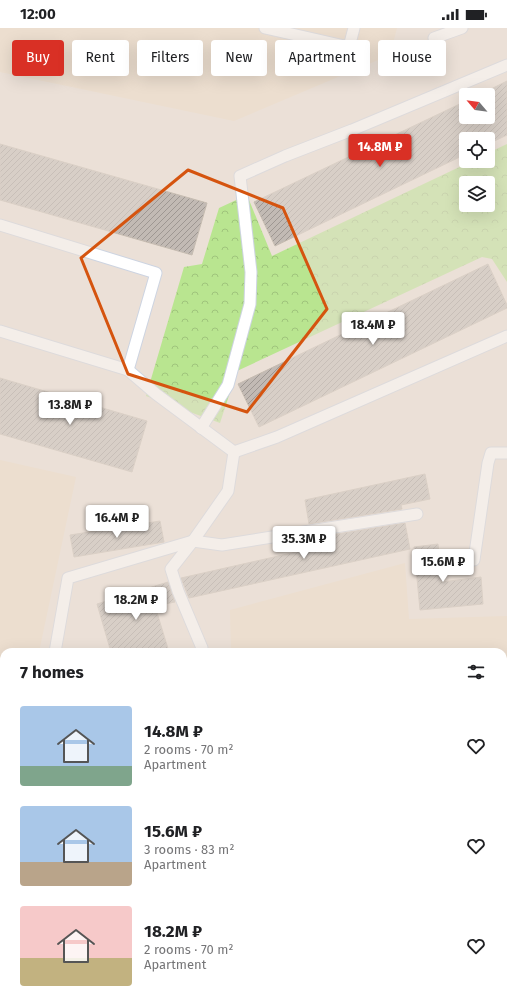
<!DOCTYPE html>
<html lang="en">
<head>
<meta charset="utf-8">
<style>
  :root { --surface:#fff; --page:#f6f6f6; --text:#202124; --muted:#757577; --accent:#d93025 }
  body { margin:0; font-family:"Fira Sans",sans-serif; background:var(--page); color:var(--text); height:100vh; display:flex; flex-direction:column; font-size:15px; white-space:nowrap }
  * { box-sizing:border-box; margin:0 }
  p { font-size:13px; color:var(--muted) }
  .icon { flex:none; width:22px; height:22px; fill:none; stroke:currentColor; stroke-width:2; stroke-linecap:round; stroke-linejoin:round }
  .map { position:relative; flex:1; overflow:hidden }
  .details { position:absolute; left:0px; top:620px; width:507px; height:356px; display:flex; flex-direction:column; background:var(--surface); border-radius:12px 12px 0 0; box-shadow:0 4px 16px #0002 }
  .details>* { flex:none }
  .guide { position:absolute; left:12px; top:12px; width:483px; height:36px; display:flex; gap:8px }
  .needle { width:26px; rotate:299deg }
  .fabs { position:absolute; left:459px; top:60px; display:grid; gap:8px }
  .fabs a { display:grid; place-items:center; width:36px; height:36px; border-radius:4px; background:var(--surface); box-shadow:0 4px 16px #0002; font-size:20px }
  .price { position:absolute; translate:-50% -34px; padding:0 9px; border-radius:4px; background:#fff; color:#222; font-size:13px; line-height:26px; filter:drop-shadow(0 1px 2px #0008) }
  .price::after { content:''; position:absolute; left:50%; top:24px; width:12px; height:9px; margin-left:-6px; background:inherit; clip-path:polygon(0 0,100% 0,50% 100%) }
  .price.on { background:var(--accent); color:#fff }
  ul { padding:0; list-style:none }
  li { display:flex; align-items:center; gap:12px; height:100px; padding:0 20px }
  li span { display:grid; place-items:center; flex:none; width:112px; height:80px; border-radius:4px; color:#555 }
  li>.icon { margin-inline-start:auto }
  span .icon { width:48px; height:48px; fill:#fffc; stroke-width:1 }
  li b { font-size:17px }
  h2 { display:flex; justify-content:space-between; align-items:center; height:48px; padding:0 20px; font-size:17px }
  .chip { padding:0 14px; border-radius:4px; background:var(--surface); box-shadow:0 4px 16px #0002; font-size:14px; line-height:36px }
  .chip.on { background:var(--accent); color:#fff }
  .status { display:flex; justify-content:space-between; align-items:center; height:28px; padding:0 20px; background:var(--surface); direction:ltr }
  .status svg { height:11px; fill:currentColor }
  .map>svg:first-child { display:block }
</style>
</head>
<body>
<div class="status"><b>12:00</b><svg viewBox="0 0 49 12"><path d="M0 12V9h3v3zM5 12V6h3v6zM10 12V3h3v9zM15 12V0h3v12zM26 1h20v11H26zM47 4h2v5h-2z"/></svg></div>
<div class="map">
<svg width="507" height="976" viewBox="0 0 507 976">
  <defs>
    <pattern id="forest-crowns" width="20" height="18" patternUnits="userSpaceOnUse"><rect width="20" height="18" fill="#b9e590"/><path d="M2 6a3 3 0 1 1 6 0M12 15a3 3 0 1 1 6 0" fill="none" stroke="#9fc47c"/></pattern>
    <pattern id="building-hatch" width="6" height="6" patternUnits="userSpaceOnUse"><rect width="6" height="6" fill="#c2bab4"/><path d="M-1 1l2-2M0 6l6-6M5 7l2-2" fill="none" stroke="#9e9792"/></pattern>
  </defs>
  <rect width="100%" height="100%" fill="#ebe0d7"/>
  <g fill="#eedbc5">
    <polygon points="0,0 397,0 390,27 234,93 0,44"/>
    <polygon points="0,432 76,449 39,624 4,624 4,788 0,807"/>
    <polygon points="405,535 409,591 507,588 507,963 503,963 503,624 231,624 230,582"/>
  </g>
  <path fill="url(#forest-crowns)" fill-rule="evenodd" d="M507,116V254L492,231L482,229L237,343L220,395L146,368L184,239L202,236L219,180L247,167L272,228L472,133H488V125ZM466,155H488V177H466Z"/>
  <g fill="url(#building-hatch)" stroke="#c6bcb1">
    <polygon points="507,53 507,107 488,116 488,111 466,111 466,126 275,218 254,174 466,73 466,89 488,89 488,67 479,67"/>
    <polygon points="0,116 207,175 192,227 0,172"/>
    <polygon points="488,236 507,277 507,280 259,399 238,356"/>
    <polygon points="0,350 147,393 132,444 0,406"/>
    <polygon points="425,446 430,471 401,477 402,481 309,496 305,472"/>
    <polygon points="160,493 164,514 74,529 70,507"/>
    <polygon points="405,495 410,521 189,570 181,550 314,520 312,510"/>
    <polygon points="438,516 442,554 481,549 483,576 420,582 414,519"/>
    <polygon points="168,554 175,574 155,578 169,624 111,624 97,576"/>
  </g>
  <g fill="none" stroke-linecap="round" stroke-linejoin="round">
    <g stroke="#cdd4e1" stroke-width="13">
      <g id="lane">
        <polyline points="265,0 349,19 354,0"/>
        <polyline points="434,10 462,0"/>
        <polyline points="0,197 156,245 128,342"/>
        <polyline points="0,303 128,342 156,366 234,424"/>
        <polyline points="201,400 228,357 250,276 251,244 240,148 285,128 352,102 507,37"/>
        <polyline points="234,424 277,409 507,308"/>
        <polyline points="474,532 488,435 491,425 507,425"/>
        <polyline points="55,624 68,550 193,513 222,517 417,486"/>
        <polyline points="202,624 202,620 178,563 171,541 193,513 228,463 234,424"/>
        <polyline points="0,893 4,893"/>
        <polyline points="27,972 28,976"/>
        <polyline points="190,972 191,976"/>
      </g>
    </g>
    <use href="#lane" stroke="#fff" stroke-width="11"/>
  </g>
  <path d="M0 0H507V976H0ZM188,142L283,180L327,281L247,384L128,346L81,230Z" fill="#ebe0d7" fill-opacity=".55" fill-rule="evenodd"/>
  <path fill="none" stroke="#d5540f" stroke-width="3" stroke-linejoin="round" d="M188,142L283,180L327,281L247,384L128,346L81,230Z"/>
</svg>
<div class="fabs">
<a><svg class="needle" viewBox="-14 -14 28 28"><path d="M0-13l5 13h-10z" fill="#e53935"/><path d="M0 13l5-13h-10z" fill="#757577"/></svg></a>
<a><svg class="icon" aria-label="locate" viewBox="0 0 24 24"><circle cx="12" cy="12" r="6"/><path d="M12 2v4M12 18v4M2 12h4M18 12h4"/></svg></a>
<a><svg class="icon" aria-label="layers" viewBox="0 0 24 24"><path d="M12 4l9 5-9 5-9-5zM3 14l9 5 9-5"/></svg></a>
</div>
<b class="price on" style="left:380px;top:140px">14.8M ₽</b>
<b class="price" style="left:373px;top:318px">18.4M ₽</b>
<b class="price" style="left:70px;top:398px">13.8M ₽</b>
<b class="price" style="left:117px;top:511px">16.4M ₽</b>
<b class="price" style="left:304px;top:532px">35.3M ₽</b>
<b class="price" style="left:443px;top:555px">15.6M ₽</b>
<b class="price" style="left:136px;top:593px">18.2M ₽</b>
<div class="guide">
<a class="chip on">Buy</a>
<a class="chip">Rent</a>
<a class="chip">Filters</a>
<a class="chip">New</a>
<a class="chip">Apartment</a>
<a class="chip">House</a>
</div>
<section class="details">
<h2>7 homes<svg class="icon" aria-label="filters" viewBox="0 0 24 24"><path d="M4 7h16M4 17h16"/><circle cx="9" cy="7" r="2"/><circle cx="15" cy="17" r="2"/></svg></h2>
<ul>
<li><span style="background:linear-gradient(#a9c7e8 75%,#7fa58c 0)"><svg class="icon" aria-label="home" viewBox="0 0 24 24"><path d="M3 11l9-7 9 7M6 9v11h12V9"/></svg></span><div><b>14.8M ₽</b><p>2 rooms · 70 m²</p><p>Apartment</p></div><svg class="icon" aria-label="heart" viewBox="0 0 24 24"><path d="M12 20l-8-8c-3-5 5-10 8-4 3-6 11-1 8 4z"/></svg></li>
<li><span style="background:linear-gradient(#a9c7e8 70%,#b9a48a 0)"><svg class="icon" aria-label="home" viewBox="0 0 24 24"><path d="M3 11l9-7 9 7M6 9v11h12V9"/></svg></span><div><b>15.6M ₽</b><p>3 rooms · 83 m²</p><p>Apartment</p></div><svg class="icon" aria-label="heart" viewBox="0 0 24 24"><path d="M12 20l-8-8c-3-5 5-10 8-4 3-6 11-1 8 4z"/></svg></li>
<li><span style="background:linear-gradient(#f6c9c9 65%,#c2b280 0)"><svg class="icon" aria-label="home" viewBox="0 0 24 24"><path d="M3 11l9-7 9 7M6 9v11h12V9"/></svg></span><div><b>18.2M ₽</b><p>2 rooms · 70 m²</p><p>Apartment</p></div><svg class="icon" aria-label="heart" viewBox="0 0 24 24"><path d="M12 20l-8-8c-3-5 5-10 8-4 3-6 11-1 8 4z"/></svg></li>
</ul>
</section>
</div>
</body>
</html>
